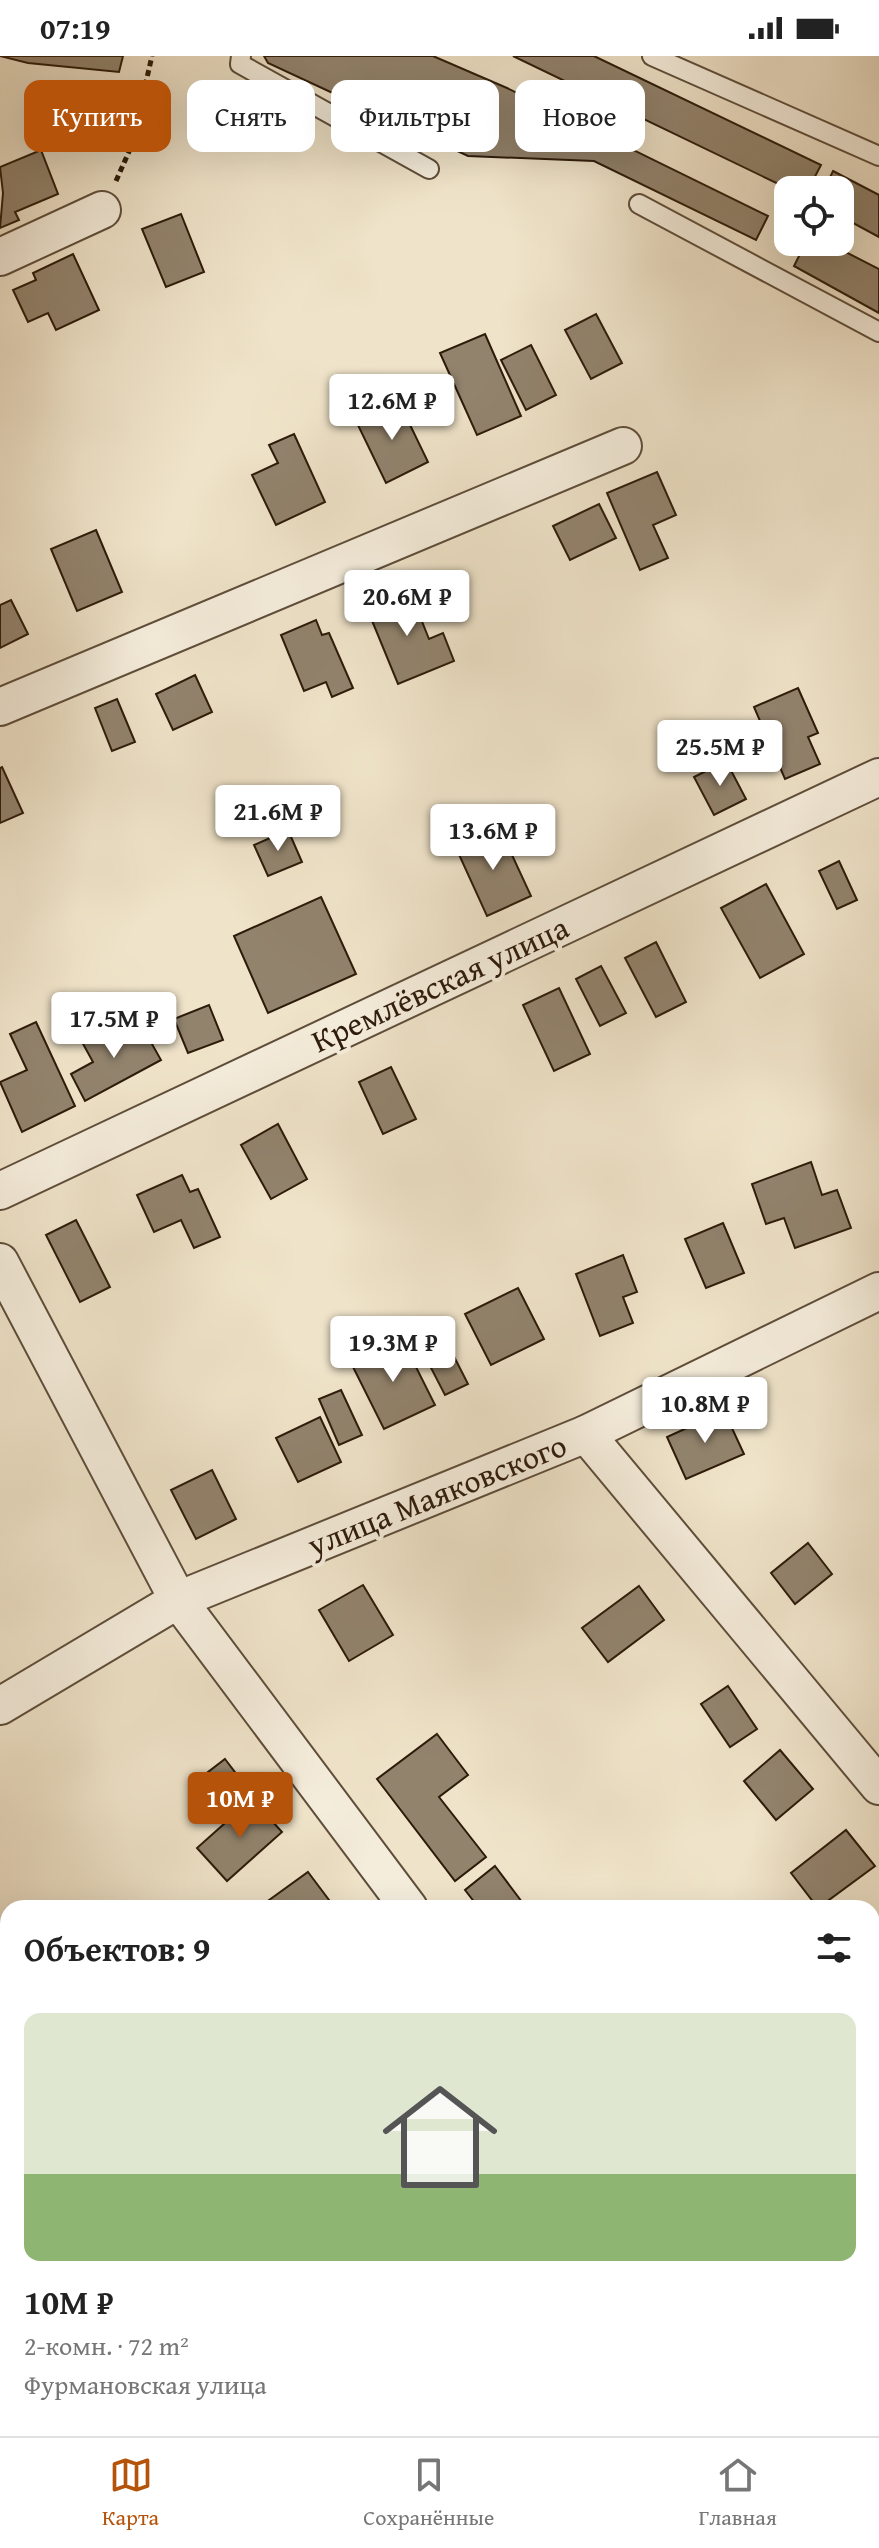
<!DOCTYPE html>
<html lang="ru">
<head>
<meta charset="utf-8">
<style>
  :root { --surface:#fff; --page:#f6f6f6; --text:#222; --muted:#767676; --line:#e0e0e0; --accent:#b45309 }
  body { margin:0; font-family:"Gentium Book Plus",serif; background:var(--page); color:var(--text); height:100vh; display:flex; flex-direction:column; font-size:30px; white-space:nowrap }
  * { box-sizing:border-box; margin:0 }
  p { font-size:26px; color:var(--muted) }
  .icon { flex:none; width:44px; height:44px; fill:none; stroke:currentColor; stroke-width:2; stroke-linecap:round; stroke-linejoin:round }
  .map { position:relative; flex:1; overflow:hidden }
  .drawer { position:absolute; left:0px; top:1844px; width:880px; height:536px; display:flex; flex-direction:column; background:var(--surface); border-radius:24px 24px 0 0; box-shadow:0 8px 32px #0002 }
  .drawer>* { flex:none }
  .banner { position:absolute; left:24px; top:24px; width:832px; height:72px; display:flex; gap:16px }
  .controls { position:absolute; left:774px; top:120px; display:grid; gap:16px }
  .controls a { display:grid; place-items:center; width:80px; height:80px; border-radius:16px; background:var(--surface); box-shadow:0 8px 32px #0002; font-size:40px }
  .price { position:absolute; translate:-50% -68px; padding:0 18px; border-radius:8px; background:#fff; color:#222; font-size:26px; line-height:52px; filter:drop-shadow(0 2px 4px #0008) }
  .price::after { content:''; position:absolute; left:50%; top:48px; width:24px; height:18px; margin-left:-12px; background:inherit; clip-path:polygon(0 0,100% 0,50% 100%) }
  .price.active { background:var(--accent); color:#fff }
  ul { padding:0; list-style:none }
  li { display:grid; align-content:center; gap:16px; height:424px; padding:0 24px }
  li+li { border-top:2px solid var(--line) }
  li span { display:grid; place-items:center; height:248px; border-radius:16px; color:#555 }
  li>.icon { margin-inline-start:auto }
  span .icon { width:144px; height:144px; fill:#fffc; stroke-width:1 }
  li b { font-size:34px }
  h2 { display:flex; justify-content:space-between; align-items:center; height:96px; padding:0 24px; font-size:34px }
  .chip { padding:0 28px; border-radius:16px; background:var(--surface); box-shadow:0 8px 32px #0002; font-size:28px; line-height:72px }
  .chip.active { background:var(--accent); color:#fff }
  .status { display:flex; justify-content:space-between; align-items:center; height:56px; padding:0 40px; background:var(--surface); direction:ltr }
  .status svg { height:22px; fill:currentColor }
  .menu { display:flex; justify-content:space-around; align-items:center; height:112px; border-top:2px solid var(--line); background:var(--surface); font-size:22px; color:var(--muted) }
  .menu a { display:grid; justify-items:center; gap:4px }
  .menu .active { color:var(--accent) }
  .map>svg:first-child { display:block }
</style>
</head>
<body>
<div class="status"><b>07:19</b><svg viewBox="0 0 49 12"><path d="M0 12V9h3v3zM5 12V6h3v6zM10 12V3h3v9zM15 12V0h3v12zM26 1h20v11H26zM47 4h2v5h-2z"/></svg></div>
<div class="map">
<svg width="879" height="2380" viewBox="0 0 879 2380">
  <rect width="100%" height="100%" fill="#efe3c9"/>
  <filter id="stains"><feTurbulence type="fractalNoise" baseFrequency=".0025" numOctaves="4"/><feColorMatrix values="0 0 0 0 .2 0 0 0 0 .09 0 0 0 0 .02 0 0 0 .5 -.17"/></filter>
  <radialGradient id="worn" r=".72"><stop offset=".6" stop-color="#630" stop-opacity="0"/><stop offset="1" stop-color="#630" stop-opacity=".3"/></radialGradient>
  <g fill="#92836d" stroke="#2d1b0a" stroke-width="2">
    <polygon points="0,0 123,0 119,16 28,7"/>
    <polygon points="264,0 433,0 507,32 768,160 756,184 594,105 468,100 268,7"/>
    <polygon points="513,0 594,0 821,109 808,134 791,134"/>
    <polygon points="41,94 58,138 15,156 19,164 0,172 3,137 0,111"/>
    <polygon points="833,115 879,139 879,181 840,160 840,134 824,134"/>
    <polygon points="181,158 204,216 166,231 142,173"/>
    <polygon points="806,186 826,186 879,213 879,257 794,210"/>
    <polygon points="73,198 99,254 56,274 48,257 28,266 13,234 36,224 33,217"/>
    <polygon points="596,258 622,307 591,323 565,274"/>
    <polygon points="485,278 521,360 477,379 440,297"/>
    <polygon points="531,289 556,339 526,354 501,304"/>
    <polygon points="398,344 428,406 386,427 356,365"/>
    <polygon points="294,378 325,446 276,469 252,419 278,407 269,389"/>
    <polygon points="657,416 676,459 653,469 668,502 640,514 607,437"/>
    <polygon points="599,448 616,482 570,504 553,470"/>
    <polygon points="96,474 122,536 77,555 51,493"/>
    <polygon points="409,533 429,583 443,577 454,605 398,628 366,550"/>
    <polygon points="11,544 28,578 0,592 0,549"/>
    <polygon points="316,564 322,579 329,577 353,632 332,641 326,626 304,635 281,579"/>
    <polygon points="195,619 212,656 173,674 156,638"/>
    <polygon points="798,632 818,677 808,681 820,708 785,723 754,651"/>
    <polygon points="117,643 135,686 112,695 95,652"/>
    <polygon points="726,705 746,743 714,759 694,721"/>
    <polygon points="2,711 23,757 0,767 0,712"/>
    <polygon points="499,771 531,840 487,860 456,792"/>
    <polygon points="288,774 302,806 268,820 254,789"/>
    <polygon points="839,805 857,844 837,853 819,815"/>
    <polygon points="766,828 804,898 760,922 721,852"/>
    <polygon points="321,841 356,918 268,957 234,880"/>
    <polygon points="656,886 686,946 656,961 625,902"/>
    <polygon points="601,910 626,957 600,970 576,923"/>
    <polygon points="559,932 590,998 554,1015 523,949"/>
    <polygon points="209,949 223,984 188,997 174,963"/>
    <polygon points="36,966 75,1050 22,1076 0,1026 27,1014 10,978"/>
    <polygon points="119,966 127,980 143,972 161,1004 85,1045 71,1018 93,1006 82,986"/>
    <polygon points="391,1011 416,1063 383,1078 359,1026"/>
    <polygon points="278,1068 307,1123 271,1143 241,1089"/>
    <polygon points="811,1106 822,1139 837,1134 851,1172 795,1192 784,1162 766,1168 752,1128"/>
    <polygon points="182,1119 190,1136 198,1133 220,1181 194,1192 181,1164 154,1176 137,1139"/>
    <polygon points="76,1164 110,1231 80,1246 46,1179"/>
    <polygon points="723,1167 744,1217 706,1232 685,1183"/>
    <polygon points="623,1199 637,1236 623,1241 633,1267 600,1280 576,1218"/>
    <polygon points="518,1232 544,1283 491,1309 465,1258"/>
    <polygon points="436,1265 468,1328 445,1339 413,1277"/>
    <polygon points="402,1283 435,1349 384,1373 352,1309"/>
    <polygon points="341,1334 362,1379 339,1389 319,1343"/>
    <polygon points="724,1355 744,1398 686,1423 667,1381"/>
    <polygon points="320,1361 341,1406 298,1426 276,1382"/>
    <polygon points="212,1414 236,1463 196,1483 171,1434"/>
    <polygon points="808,1487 832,1518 795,1548 771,1517"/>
    <polygon points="363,1529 393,1579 349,1605 319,1554"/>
    <polygon points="639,1530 664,1564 608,1606 582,1572"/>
    <polygon points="728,1630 757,1673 730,1691 701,1648"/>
    <polygon points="437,1678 468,1719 439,1741 486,1801 455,1825 377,1723"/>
    <polygon points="780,1694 813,1733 776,1764 744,1725"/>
    <polygon points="225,1703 244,1728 218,1748 199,1723"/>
    <polygon points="252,1743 282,1776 227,1825 197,1792"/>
    <polygon points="846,1774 875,1810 818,1852 791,1817"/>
    <polygon points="495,1810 522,1846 514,1852 479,1852 465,1834"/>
    <polygon points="308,1816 335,1852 268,1852 265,1847"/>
    <polygon points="8,1917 8,1979 5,1981 0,1974 0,1924"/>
    <polygon points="872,2173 879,2181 879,2221 872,2227"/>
    <polygon points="694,2372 767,2372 768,2374 761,2380 701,2380"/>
  </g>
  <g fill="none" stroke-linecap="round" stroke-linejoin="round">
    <g stroke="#5e4d3a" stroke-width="22">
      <g id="lane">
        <polyline points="241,0 240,8 429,113"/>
        <polyline points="652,0 879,100"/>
        <polyline points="639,148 879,276"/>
      </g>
    </g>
    <g stroke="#5e4d3a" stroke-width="40">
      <g id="street">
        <polyline points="0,201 102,154"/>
        <polyline points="0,651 623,390"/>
        <polyline points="0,1135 879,721"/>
        <polyline points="0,1206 178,1544 409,1852"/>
        <polyline points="586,1378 879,1730"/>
        <polyline points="0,1650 178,1544 586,1378 879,1235"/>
        <polyline points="0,2139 8,2141"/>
        <polyline points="273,2372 279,2380"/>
        <polyline points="835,2372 841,2380"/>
      </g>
    </g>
    <polyline stroke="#2d1b0a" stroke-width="5" stroke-dasharray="6 4" stroke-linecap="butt" points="116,125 131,91 152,0"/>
    <use href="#lane" stroke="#f5eddc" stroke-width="18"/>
    <use href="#street" stroke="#f5eddc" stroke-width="36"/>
  </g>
  <g text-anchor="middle" stroke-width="8" stroke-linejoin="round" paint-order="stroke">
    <g font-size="32" fill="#2d1b0a" stroke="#f5eddc">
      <text transform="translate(440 928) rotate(-25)" y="11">Кремлёвская улица</text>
      <text transform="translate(437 1439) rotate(-22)" y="11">улица Маяковского</text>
    </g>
  </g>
  <rect width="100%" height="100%" filter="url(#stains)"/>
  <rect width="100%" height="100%" fill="url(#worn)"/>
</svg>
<div class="controls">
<a><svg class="icon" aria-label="locate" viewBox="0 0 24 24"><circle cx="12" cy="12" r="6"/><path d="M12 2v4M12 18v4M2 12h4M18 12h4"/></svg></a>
</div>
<b class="price" style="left:392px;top:386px">12.6M ₽</b>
<b class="price" style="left:407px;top:582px">20.6M ₽</b>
<b class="price" style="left:720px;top:732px">25.5M ₽</b>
<b class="price" style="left:278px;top:797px">21.6M ₽</b>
<b class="price" style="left:493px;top:816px">13.6M ₽</b>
<b class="price" style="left:114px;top:1004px">17.5M ₽</b>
<b class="price" style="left:393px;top:1328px">19.3M ₽</b>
<b class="price" style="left:705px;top:1389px">10.8M ₽</b>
<b class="price active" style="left:240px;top:1784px">10M ₽</b>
<div class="banner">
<a class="chip active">Купить</a>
<a class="chip">Снять</a>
<a class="chip">Фильтры</a>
<a class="chip">Новое</a>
</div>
<section class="drawer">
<h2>Объектов: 9<svg class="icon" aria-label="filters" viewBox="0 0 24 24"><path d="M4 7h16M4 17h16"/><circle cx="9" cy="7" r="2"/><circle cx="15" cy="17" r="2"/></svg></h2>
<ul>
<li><span style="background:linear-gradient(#dfe7d0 65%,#8fb573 0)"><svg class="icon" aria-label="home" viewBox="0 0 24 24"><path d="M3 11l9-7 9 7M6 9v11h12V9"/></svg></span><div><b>10M ₽</b><p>2-комн. · 72 m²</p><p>Фурмановская улица</p></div></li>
</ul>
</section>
</div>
<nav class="menu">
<a class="active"><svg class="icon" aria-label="map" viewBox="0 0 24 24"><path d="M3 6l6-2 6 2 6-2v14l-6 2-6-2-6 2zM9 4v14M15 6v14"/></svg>Карта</a>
<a><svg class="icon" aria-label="saved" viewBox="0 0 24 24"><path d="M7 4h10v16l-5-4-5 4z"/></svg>Сохранённые</a>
<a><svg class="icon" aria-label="home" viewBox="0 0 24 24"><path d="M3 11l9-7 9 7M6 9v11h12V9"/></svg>Главная</a>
</nav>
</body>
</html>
